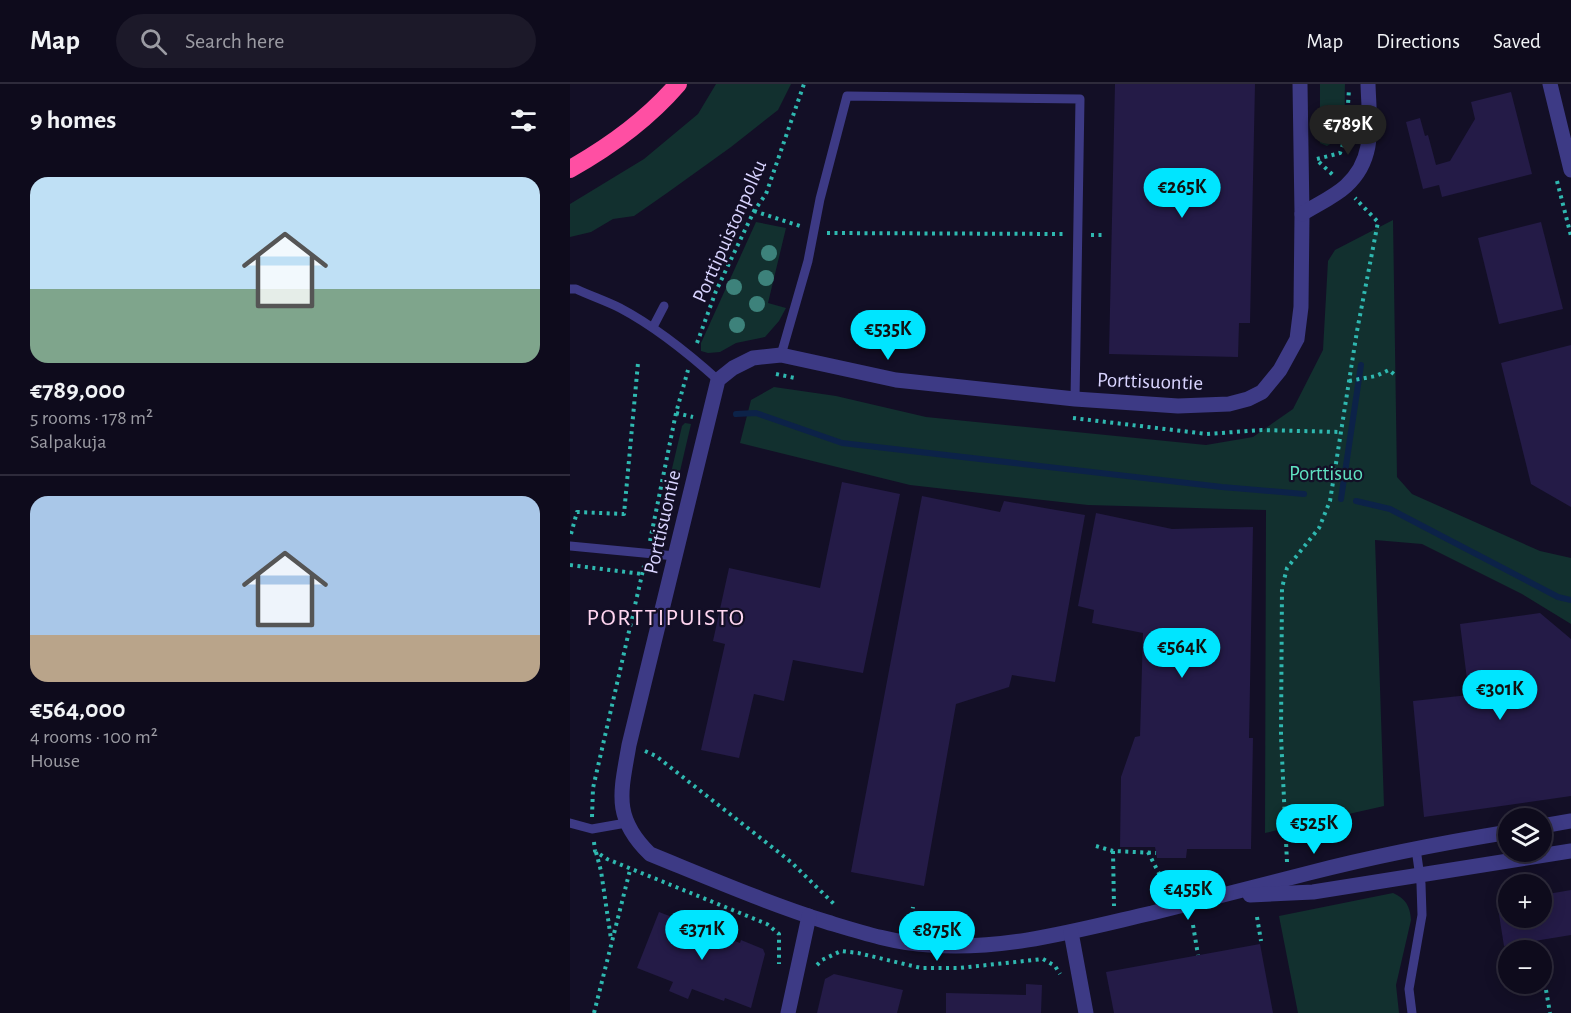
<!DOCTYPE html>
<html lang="en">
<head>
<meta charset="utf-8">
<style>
  :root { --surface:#0e0b1c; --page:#1c1929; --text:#f1f3f6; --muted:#9b9ba3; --line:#2e2b3b; --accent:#00e5ff }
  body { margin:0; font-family:"Alegreya Sans",sans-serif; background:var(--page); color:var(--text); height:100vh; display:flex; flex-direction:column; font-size:22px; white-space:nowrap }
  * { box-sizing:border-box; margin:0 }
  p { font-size:20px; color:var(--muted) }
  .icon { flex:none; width:33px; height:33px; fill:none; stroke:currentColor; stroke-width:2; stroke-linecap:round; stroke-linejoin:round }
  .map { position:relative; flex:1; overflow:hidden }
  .panel { display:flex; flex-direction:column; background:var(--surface); width:570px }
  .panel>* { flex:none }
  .buttons { position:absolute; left:928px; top:724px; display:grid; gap:12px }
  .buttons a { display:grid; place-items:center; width:54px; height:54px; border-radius:50%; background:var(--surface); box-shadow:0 3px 15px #0003,0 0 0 2px var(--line); font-size:30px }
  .price { position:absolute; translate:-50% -51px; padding:0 14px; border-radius:21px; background:var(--accent); color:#111; font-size:20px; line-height:39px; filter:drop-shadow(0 2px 3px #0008) }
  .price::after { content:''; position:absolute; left:50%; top:36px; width:18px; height:14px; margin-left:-9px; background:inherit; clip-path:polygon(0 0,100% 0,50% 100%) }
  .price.on { background:#222; color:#fff }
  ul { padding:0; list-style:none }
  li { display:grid; align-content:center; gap:12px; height:318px; padding:0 30px }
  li+li { border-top:2px solid var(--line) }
  li span { display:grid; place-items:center; height:186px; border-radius:18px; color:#555 }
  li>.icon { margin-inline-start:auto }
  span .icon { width:108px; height:108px; fill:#fffc; stroke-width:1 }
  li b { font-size:26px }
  h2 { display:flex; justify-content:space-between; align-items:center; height:72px; padding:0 30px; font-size:26px }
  header { display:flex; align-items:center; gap:36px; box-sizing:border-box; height:84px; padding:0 30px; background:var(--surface); border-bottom:2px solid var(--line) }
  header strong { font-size:28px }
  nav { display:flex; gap:33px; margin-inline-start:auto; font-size:21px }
  .search { width:420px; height:54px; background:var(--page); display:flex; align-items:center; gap:15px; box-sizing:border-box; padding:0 21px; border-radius:33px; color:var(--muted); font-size:22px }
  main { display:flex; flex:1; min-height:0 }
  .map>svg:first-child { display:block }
</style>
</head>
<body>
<header>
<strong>Map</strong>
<div class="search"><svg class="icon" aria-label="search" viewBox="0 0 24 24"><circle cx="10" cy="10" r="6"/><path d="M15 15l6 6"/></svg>Search here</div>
<nav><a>Map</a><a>Directions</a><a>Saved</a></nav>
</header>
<main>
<section class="panel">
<h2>9 homes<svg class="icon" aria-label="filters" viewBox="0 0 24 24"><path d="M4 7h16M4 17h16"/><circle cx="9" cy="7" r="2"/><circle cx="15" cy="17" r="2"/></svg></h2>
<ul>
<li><span style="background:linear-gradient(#bfe0f5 60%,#7fa58c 0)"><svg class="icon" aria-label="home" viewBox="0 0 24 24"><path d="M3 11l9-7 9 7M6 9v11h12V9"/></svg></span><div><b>€789,000</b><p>5 rooms · 178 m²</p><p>Salpakuja</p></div></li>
<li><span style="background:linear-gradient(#a9c7e8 75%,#b9a48a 0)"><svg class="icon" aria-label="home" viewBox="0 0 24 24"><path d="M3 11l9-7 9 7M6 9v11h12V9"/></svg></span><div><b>€564,000</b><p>4 rooms · 100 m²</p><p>House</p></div></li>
</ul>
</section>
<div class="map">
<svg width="1001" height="929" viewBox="0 0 1001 929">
  <rect width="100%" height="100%" fill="#130f26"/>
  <g fill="#12302f">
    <polygon points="146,0 221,0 208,26 161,63 97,109 64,132 43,135 21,148 0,153 0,120 74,75 128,30"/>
    <path d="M750,0H775C774,21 779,51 757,62L750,59Z"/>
    <polygon points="823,136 827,393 842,410 970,467 1001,474 1001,540 952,510 852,460 805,456 814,722 695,749 696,426 518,421 340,401 170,359 181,316 204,303 266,312 356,333 636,361 683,353 723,325 753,266 758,177 765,166"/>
    <polygon points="186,138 216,144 198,219 216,224 209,237 195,253 166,259 150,268 138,269 131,267 131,259"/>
    <polygon points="115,339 121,340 107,400 102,393 101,389 112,342"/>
    <path d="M823,809C836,815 840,822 841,836L826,901L829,929H728L709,832Z"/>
  </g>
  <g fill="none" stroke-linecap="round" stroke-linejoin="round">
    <g stroke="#0c2248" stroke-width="6">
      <polyline points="166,330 186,329 272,359 652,403 734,410"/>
      <polyline points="771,415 791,281"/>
      <polyline points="786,417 820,425 988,513 1001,516"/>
    </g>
  </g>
  <g fill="#241b47">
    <polygon points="545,0 685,0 680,239 669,239 668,273 539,270"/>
    <polygon points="941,8 962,90 872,113 869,101 853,105 836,38 850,34 855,52 858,51 866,81 880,77 905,35 901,18"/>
    <polygon points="971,138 993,225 929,240 908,154"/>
    <polygon points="1001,261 1001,423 961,400 931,279"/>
    <polygon points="272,398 330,410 293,589 223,576 214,617 184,610 169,674 131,666 155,560 143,557 159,484 250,504"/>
    <polygon points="352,412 430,428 434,417 515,431 485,598 442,591 439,603 386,620 354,802 281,788"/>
    <polygon points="526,429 602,445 683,443 679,654 683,654 681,765 617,765 616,774 587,774 585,763 550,763 551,693 565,653 570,652 573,549 522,539 524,526 508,522"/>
    <polygon points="970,529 1001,555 1001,712 854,733 843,617 899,611 890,540"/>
    <polygon points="1001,806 1001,851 934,862 927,818 939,816 939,834 972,834 972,811"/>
    <polygon points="89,828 170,859 171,856 193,865 195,870 181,924 155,914 154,917 122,905 118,915 99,907 103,898 67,884"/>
    <polygon points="690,860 703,929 544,929 536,888"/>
    <polygon points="264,890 333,906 327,929 247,929 255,895"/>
    <polygon points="456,900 472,901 471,929 376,929 376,909 456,911"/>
  </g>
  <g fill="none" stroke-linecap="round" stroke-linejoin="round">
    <g stroke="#2fb8b0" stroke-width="4" stroke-dasharray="3 4.5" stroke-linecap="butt">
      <polyline points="747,75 770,69 776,51 779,5"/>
      <polyline points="749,78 763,91"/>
      <polyline points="987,97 1001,152"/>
      <polyline points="184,127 233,143"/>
      <polyline points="257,149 496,150"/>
      <polyline points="521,151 536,151"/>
      <polyline points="127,259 146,207 184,127 196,110 234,0"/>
      <polyline points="206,290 225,294"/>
      <polyline points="779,297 806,292 819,286 826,292"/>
      <polyline points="106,329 123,333"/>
      <polyline points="503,334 637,350 692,346 770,348"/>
      <polyline points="1,450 7,428 54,430 68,279"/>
      <polyline points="80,457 106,329 118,286"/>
      <polyline points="0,481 72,490"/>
      <polyline points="75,667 86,672 221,778 264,820"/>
      <polyline points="22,733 23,704 74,482"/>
      <polyline points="24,758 25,767 37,775 197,840 209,850 209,880"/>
      <polyline points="526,762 543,767 586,769"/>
      <polyline points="543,767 544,822"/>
      <polyline points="26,768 31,787 41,855"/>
      <polyline points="578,768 597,805"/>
      <polyline points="717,778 711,652 712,504 717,484 749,444 760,417 787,247 808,138 785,114"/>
      <polyline points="687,833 691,857"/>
      <polyline points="340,839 343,823"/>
      <polyline points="623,841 628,871"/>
      <polyline points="247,881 252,876 271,867 288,869 351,884 389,884 473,875 485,882 490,890"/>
      <polyline points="976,906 980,929"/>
      <polyline points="24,929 60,786"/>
    </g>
    <g stroke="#3d3a85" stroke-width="9">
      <path d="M0,205H6C21,212 36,217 50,224C86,243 118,269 148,296"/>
      <polyline points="83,243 94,222"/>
      <polyline points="211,271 238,177 250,115 277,12 510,15 505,315"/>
      <polyline points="0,462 105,472"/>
      <polyline points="0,739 22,745 56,739"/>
      <polyline points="842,929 839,905 852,831 851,800 846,765"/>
    </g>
    <g stroke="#3d3a85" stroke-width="15">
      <path d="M730,0L732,130L731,223L727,255L710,286L692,308L678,315L659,320L608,322L505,315L326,296L211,271L183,274L163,284L148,296L59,661C51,708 42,733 80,770C139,794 197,819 257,838C290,848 324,859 359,861C435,867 508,846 582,829C635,816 687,802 739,789C805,772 872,759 939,748"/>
      <polyline points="980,0 1001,86"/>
      <path d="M732,130C746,121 764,113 776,102C807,74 799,38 798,0"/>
      <polyline points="972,742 1001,737"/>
      <polyline points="680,811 743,808 1001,767"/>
      <polyline points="501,848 516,929"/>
      <polyline points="218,929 239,832"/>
    </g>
    <path stroke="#ff4fa3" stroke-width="18" d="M0,85C41,62 77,36 108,0"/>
  </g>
  <g fill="#3d827b">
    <circle cx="199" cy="169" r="8"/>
    <circle cx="196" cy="194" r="8"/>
    <circle cx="164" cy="203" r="8"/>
    <circle cx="187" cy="220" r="8"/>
    <circle cx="167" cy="241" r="8"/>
  </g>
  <g text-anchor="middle" stroke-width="4.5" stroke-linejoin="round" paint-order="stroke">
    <g font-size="21" fill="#d9d4ff" stroke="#130f26">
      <text transform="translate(159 147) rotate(-66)" y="7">Porttipuistonpolku</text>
      <text transform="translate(580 297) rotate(2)" y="7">Porttisuontie</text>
      <text transform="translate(92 438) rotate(-77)" y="7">Porttisuontie</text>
    </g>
    <g font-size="21" fill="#5fe0c0" stroke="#130f26">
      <text x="756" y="396">Porttisuo</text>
    </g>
    <g font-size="24" letter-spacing="1.5" fill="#ffd6f0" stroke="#130f26">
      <text x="96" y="541">PORTTIPUISTO</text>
    </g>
  </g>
</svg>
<div class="buttons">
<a><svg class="icon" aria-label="layers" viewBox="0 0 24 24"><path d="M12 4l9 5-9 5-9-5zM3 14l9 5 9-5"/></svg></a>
<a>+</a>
<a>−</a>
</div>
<b class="price on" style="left:778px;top:72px">€789K</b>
<b class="price" style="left:612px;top:135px">€265K</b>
<b class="price" style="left:318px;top:277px">€535K</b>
<b class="price" style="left:612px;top:595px">€564K</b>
<b class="price" style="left:930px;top:637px">€301K</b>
<b class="price" style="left:744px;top:771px">€525K</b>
<b class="price" style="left:618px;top:837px">€455K</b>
<b class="price" style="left:132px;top:877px">€371K</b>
<b class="price" style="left:367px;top:878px">€875K</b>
</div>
</main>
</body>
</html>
